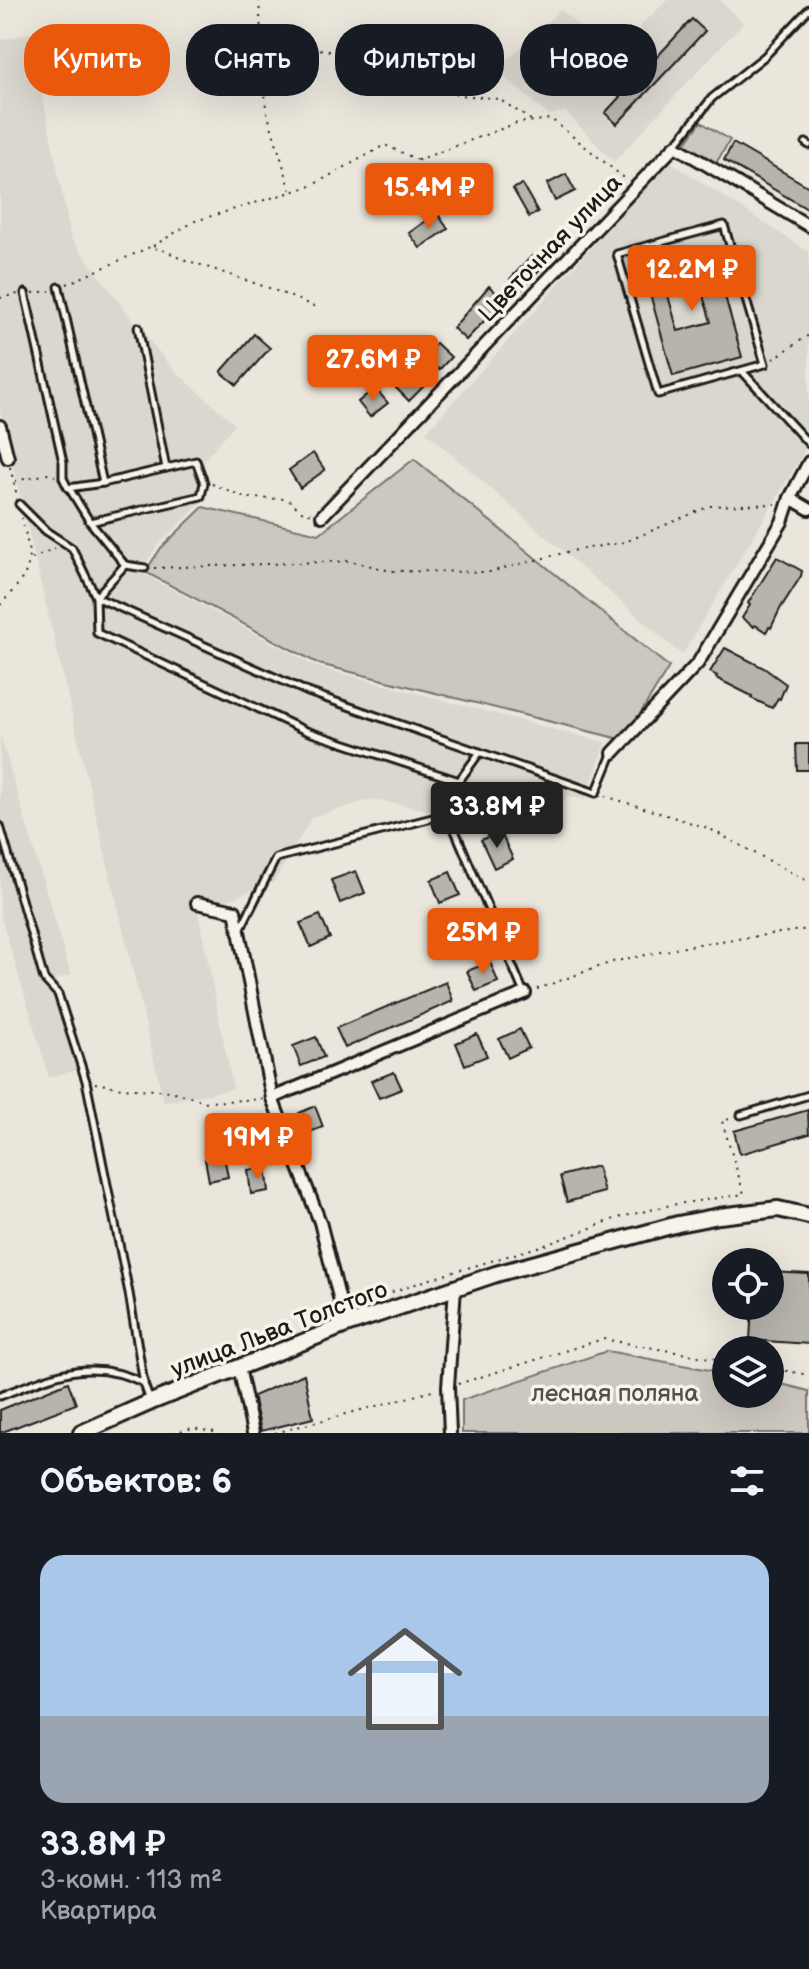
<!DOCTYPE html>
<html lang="ru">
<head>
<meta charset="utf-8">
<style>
  :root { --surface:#171b24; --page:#242831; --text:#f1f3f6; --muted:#9ea1a6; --accent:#ea580c }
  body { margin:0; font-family:"Balsamiq Sans",sans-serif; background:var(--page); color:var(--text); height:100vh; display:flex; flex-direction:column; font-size:30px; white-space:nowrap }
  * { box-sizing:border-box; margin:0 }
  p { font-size:26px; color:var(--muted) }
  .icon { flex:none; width:44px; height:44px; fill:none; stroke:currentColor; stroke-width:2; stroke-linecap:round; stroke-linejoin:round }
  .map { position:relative; height:1433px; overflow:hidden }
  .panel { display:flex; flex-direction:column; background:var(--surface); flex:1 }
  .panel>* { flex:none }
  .guide { position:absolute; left:24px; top:24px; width:762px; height:72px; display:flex; gap:16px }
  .controls { position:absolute; left:712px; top:1248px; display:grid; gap:16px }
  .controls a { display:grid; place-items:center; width:72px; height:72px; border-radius:50%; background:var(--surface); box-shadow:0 8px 32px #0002; font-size:40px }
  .price { position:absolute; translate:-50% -68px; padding:0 18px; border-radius:8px; background:var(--accent); color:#fff; font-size:26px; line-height:52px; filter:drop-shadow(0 2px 4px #0008) }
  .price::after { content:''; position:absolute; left:50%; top:48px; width:24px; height:18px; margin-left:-12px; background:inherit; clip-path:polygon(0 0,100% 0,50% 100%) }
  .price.current { background:#222; color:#fff }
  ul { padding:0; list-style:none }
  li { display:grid; align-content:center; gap:16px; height:424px; padding:0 40px }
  li span { display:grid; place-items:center; height:248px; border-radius:24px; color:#555 }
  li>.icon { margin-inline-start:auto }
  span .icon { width:144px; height:144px; fill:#fffc; stroke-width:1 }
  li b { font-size:34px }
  h2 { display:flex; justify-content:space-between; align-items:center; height:96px; padding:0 40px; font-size:34px }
  .tag { padding:0 28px; border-radius:32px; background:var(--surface); box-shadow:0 8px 32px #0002; font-size:28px; line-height:72px }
  .tag.current { background:var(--accent); color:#fff }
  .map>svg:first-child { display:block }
</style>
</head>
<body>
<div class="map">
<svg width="809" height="1433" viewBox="0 0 809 1433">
  <rect width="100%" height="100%" fill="#eae6dc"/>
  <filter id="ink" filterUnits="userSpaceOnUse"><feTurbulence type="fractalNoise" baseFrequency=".0125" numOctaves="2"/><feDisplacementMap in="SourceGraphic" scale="16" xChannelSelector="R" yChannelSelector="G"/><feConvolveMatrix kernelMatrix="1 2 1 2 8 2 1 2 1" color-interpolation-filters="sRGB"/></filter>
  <g filter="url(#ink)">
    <g fill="#dad7ce">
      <polygon points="667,0 720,0 743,23 614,162 565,111 548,115 496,70 560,10 612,53"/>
      <polygon points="30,33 71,238 138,327 174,370 235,424 204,460 207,497 157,546 140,572 317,667 606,743 585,800 568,796 540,822 484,802 448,814 373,799 312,817 274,882 198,912 233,1089 164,1102 0,411 0,40"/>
      <polygon points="669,161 809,252 809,444 682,655 426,432"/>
      <polygon points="0,735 71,975 56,979 77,1070 49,1077 0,913"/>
    </g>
    <g fill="#ccc8c0" stroke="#74726e" stroke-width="2">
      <polygon points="701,122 730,140 716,163 684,145"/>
      <polygon points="414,459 669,667 624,740 319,664 145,572 161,548 203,507 319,534"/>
      <polygon points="607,1351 726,1373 726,1394 770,1394 770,1381 809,1391 809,1433 462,1433 462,1400"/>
    </g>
    <g fill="#b6b4ac" stroke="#1c1c1c" stroke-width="2" fill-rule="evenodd">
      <polygon points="692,19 705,31 617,124 605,113"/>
      <polygon points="733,143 809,187 809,210 724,160"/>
      <polygon points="566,174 575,191 555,201 547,184"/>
      <polygon points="475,177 489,196 467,211 454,192"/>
      <polygon points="522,184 538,212 529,217 513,189"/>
      <polygon points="437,213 448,229 420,248 409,233"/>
      <path d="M712,250L742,357L673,376L643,269ZM697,276L711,322L678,331L665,285Z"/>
      <polygon points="532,256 543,266 521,289 510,279"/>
      <polygon points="489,286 504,300 466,340 453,328"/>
      <polygon points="254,334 270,348 237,385 221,372"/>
      <polygon points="436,343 451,357 439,370 424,356"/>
      <polygon points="413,371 426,384 409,401 396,388"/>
      <polygon points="375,388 388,403 370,417 358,402"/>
      <polygon points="313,453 325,470 300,488 289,470"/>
      <polygon points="777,557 802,571 801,576 780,609 771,628 769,627 766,632 755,625 754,627 742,618 750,605 748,603"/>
      <polygon points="725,648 764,668 786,684 780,699 778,698 772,708 751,698 752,696 716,678 717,676 710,672"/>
      <polygon points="796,744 809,744 809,770 797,770"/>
      <polygon points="500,831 513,859 494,868 481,840"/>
      <polygon points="356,871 365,893 340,903 331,880"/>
      <polygon points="450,872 460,895 440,903 431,880"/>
      <polygon points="320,915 330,938 311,947 300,923"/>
      <polygon points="490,962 498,982 476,991 467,971"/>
      <polygon points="446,982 453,1001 345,1048 336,1028"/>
      <polygon points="520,1029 529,1048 508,1058 499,1039"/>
      <polygon points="477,1034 487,1056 465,1065 456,1043"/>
      <polygon points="316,1037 324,1057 301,1066 293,1046"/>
      <polygon points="394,1072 402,1089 379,1098 371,1081"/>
      <polygon points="315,1106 323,1127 307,1133 299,1113"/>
      <polygon points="808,1110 809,1134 740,1154 734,1131"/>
      <polygon points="224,1156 228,1177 209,1181 205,1159"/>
      <polygon points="597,1166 604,1192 567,1202 560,1176"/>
      <polygon points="266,1168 269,1191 251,1194 248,1170"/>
      <polygon points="770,1272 809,1274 809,1344 750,1340 752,1306 770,1306"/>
      <polygon points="304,1374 313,1418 261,1431 253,1396"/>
      <polygon points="68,1382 76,1404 0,1433 0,1410"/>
    </g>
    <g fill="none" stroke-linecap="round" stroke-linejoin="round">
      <g stroke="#1c1c1c" stroke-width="11">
        <g id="service">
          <polyline points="806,143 809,145"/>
          <polyline points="675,145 712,98 765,56 809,9"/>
          <polygon points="724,225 765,364 658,394 617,254"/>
          <polyline points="59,287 103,483"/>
          <polyline points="25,293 63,462 63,478 68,488 103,483 196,461 204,483 201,496 90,522"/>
          <polyline points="138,327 166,468"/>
          <polyline points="742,371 809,444"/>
          <polyline points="69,488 90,522 125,565"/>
          <polyline points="19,504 46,531 72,548 96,597 125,565 145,568"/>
          <polyline points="480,752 459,781 306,731 97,633 96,597 308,692 596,793 612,754"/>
          <polyline points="448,814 524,993"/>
          <polyline points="0,826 44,979 58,994 86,1081 129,1293 144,1384 150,1401"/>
          <polyline points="241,928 276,858 448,814 459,781"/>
          <polyline points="741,1115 809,1095"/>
          <path d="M0,1396C52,1376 89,1356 144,1383"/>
        </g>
      </g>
      <g stroke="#1c1c1c" stroke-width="16">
        <g id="minor">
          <polyline points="0,426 8,458"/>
          <polyline points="790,498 809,509"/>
          <polyline points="322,516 675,146 809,226"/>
          <polyline points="613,753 698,663 782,522 790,498 809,462"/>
          <polyline points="197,903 235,911 272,1098 320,1222 346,1325"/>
          <polyline points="272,1098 525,993"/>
          <polyline points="239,1367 253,1433"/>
          <polyline points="450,1433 448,1387 455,1288"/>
        </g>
      </g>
      <g stroke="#1c1c1c" stroke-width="20">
        <polyline id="secondary" points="81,1433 151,1402 346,1325 496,1274 678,1224 719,1216 778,1209 809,1216"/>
      </g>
      <g stroke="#1c1c1c" stroke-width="2" stroke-dasharray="2 6" stroke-linecap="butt">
        <polyline points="259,0 266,109 291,191"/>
        <polyline points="312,48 361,56 414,58 439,90 461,95 499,99 531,120"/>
        <polyline points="411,192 418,160 517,123 551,119 628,181"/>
        <polyline points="153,246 195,221 311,186 385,145 418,160"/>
        <polyline points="67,284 150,247 167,251 177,257 269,288 318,308"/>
        <polyline points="33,293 50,291"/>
        <polyline points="0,298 18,294"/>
        <polyline points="773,359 809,335"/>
        <polyline points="10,467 17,496"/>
        <polyline points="15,481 48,474 55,476"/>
        <polyline points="212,484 247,498 287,499 303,512 313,514"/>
        <polyline points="32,559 55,548"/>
        <polyline points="154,568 351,561 391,571 490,572 571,551 625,542 710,506 775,504"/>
        <path d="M0,605C34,568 33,566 22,518"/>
        <polyline points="605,796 708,828 809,882"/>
        <polyline points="537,989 612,962 699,944 809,929"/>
        <polyline points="95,1083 122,1088 171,1091 207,1102 263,1099"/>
        <polyline points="354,1305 427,1280 548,1244 617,1218 671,1205 744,1194 722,1121 733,1118"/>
        <polyline points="770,1368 809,1375"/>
        <polyline points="458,1384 603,1339 726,1361"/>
        <polyline points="173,1433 192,1428 220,1433"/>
        <polyline points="275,1433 436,1390"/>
      </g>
      <use href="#service" stroke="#f7f3e8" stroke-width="5"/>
      <use href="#minor" stroke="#f7f3e8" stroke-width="10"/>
      <use href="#secondary" stroke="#f7f3e8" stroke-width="14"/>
    </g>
  </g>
  <g text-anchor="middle" stroke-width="7" stroke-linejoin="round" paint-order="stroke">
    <g font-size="24" fill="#1c1c1c" stroke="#f7f3e8">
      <text transform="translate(550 248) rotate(-46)" y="8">Цветочная улица</text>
      <text transform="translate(279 1329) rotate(-21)" y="8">улица Льва Толстого</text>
    </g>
    <g font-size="24" fill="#51504d" stroke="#f7f3e8">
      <text x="615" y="1401">лесная поляна</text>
    </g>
  </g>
</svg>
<div class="controls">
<a><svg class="icon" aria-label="locate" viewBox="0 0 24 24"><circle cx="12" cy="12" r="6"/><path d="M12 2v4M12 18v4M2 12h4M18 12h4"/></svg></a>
<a><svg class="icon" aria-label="layers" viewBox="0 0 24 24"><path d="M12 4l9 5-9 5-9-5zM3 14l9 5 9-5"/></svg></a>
</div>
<b class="price" style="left:429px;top:231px">15.4M ₽</b>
<b class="price" style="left:692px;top:313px">12.2M ₽</b>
<b class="price" style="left:373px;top:403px">27.6M ₽</b>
<b class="price current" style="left:497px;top:850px">33.8M ₽</b>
<b class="price" style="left:483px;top:976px">25M ₽</b>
<b class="price" style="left:258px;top:1181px">19M ₽</b>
<div class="guide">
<a class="tag current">Купить</a>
<a class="tag">Снять</a>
<a class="tag">Фильтры</a>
<a class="tag">Новое</a>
</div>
</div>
<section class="panel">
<h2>Объектов: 6<svg class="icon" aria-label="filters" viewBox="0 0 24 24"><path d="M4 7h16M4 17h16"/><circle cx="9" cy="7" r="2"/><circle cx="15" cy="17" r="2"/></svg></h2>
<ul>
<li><span style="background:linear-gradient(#a9c7e8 65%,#9aa5b1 0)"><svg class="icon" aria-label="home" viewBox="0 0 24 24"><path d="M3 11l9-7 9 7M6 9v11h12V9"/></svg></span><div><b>33.8M ₽</b><p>3-комн. · 113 m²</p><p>Квартира</p></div></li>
</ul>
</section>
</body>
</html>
